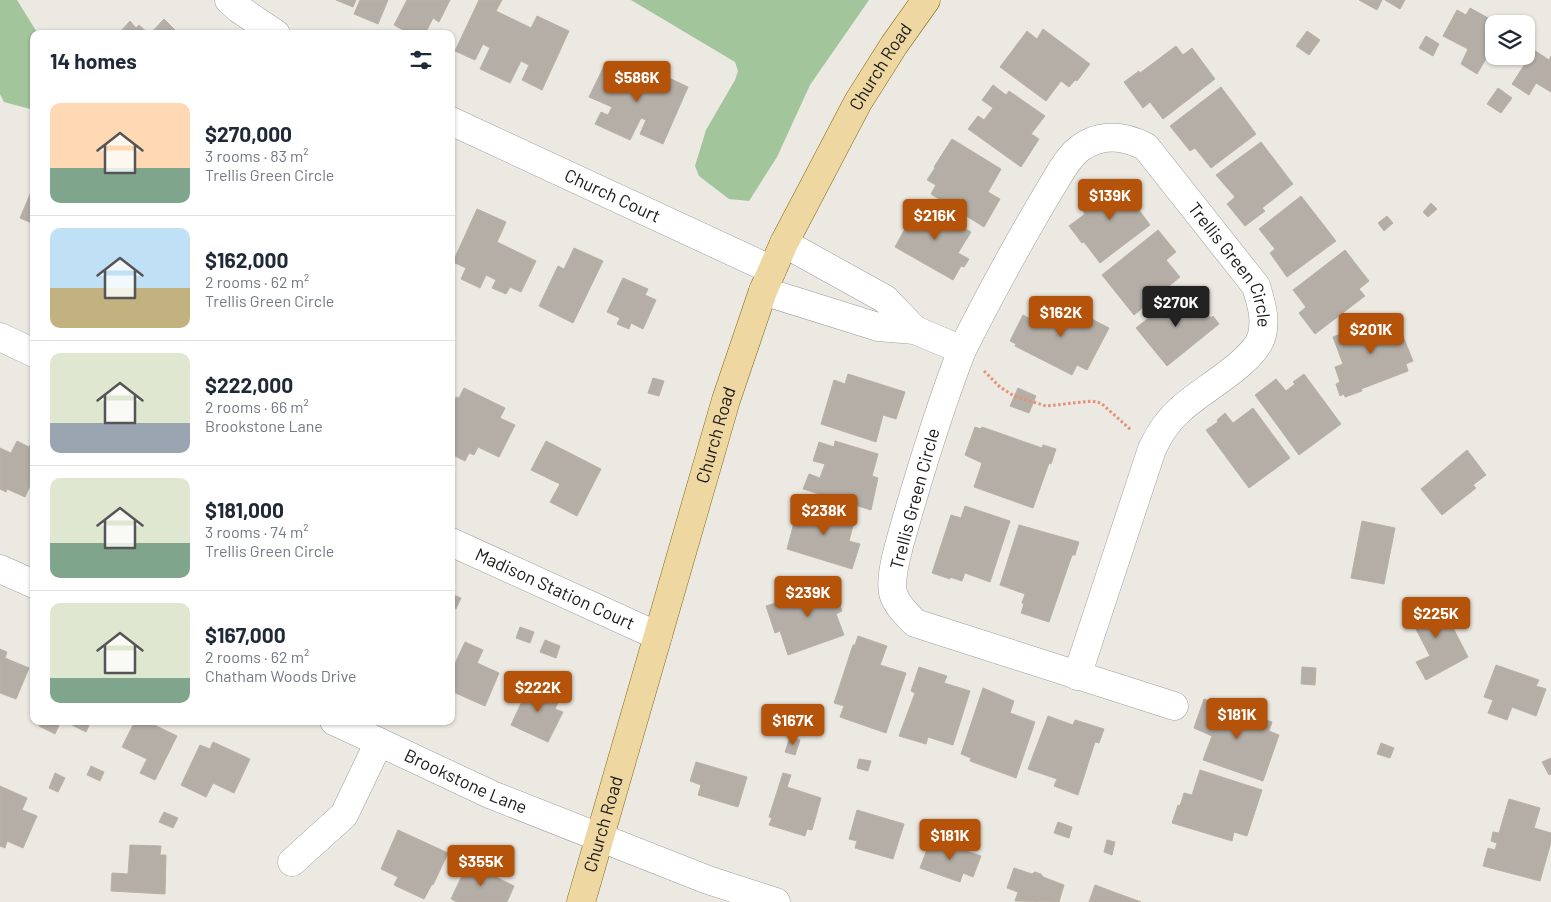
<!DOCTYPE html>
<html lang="en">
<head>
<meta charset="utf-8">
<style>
  :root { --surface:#fff; --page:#f6f6f7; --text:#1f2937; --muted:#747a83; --line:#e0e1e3; --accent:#b45309 }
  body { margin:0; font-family:Barlow,sans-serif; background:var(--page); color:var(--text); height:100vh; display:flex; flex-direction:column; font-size:19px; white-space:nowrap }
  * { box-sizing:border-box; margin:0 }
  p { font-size:16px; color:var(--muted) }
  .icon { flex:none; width:28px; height:28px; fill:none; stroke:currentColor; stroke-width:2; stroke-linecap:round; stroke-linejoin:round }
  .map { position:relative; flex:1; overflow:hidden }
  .drawer { position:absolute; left:30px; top:30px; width:425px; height:695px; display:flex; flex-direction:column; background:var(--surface); border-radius:10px; box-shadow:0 1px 4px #0004 }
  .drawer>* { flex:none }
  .tools { position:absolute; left:1485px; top:15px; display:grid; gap:10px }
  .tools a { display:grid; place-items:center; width:50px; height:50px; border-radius:10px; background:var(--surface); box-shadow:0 1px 4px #0004; font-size:25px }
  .price { position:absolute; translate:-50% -42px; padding:0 11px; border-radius:5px; background:var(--accent); color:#fff; font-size:16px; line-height:32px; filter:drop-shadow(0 1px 2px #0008) }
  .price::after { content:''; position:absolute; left:50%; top:30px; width:15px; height:11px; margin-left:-8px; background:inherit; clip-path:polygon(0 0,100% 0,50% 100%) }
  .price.current { background:#222; color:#fff }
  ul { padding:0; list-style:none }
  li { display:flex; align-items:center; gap:15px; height:125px; padding:0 20px }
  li+li { border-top:1px solid var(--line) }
  li span { display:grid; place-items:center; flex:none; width:140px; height:100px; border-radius:10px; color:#555 }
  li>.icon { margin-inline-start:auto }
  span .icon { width:60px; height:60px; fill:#fffc; stroke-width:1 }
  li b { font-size:21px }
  h2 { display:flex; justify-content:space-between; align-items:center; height:60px; padding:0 20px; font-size:21px }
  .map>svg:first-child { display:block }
</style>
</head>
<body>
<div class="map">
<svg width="1551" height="902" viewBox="0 0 1551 902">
  <rect width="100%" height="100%" fill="#ebe9e1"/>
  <g fill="#a2c59b">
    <polygon points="0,0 17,0 38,34 34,34 34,110 4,102 0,94"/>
    <polygon points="631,0 869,0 810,85 777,157 749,201 729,199 699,176 695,166 706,130 735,80 738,71 735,62"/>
  </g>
  <g fill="#b4aea7" stroke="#bab1a5">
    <polygon points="336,0 356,0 353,7"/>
    <polygon points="360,0 388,0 378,24 354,14"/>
    <polygon points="407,0 450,0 439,22 433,18 425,34 410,34 394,25"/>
    <polygon points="479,0 502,0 496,11 531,28 537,16 569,31 542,90 522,80 529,65 521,61 510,83 480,69 490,48 483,44 475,60 455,51"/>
    <polygon points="1359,0 1382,0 1377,10"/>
    <polygon points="1385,0 1405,0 1400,9"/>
    <polygon points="1470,8 1499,24 1494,24 1494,45 1477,74 1461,64 1468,49 1443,36 1457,10 1466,15"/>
    <polygon points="164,19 179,34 150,34"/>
    <polygon points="130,21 136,28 139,25 149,34 122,34 120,32"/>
    <polygon points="1043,29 1090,64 1077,81 1075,80 1069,87 1061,81 1046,101 1000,67 1027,31 1037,39"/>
    <polygon points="1307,31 1320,40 1309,55 1296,46"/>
    <polygon points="1426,36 1439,44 1433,56 1419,48"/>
    <polygon points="1176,46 1183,55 1192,48 1215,79 1163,119 1150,102 1143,108 1124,82 1139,71 1140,73"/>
    <polygon points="1534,50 1549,60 1551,56 1551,92 1536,83 1529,95 1512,84"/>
    <polygon points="606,62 641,78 642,76 664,86 667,77 688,87 663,144 640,134 646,120 641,118 630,140 595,124 601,112 608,115 612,107 589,97"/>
    <polygon points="993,85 1006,95 1009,91 1045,116 1031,134 1039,139 1021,167 968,129 978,116 984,120 993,108 982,100"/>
    <polygon points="1221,87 1256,134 1211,168 1195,148 1190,151 1170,126"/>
    <polygon points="1498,88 1512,98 1501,113 1487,104"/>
    <polygon points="952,139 1001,169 988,192 1000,199 984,227 931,194 936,185 927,180 935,168 934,167"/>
    <polygon points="1261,142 1293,184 1262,208 1265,211 1245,226 1227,204 1235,197 1216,175"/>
    <polygon points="1124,179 1141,202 1136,206 1150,225 1100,263 1084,242 1082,243 1069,226 1085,214 1082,209"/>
    <polygon points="34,185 34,224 20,218"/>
    <polygon points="1301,196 1336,241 1287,277 1270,253 1275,249 1259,229"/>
    <polygon points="919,203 971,232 958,253 969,259 964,267 961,266 953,280 895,247"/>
    <polygon points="1431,203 1437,209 1428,217 1423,212"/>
    <polygon points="477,209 506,222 497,242 536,261 521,292 510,287 506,294 492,288 496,280 486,275 480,288 461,279 466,268 453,262"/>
    <polygon points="1387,216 1393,223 1384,231 1378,223"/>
    <polygon points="1158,230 1176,252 1166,260 1180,277 1134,315 1102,275"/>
    <polygon points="574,248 603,261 573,323 539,306 558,266 564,269"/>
    <polygon points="1345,250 1369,281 1359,289 1365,296 1315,334 1299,313 1306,307 1293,290"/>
    <polygon points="623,278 648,289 645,295 656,300 643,329 631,323 629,329 617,324 620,318 607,312"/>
    <polygon points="1184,290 1190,298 1187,299 1196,310 1201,306 1211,318 1213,316 1219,324 1167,366 1136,328"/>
    <polygon points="1053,299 1109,328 1087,370 1077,365 1072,375 1015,346 1016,344 1010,341 1023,315 1040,324"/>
    <polygon points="1394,314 1413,361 1406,364 1408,371 1361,389 1362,391 1345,397 1344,394 1340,396 1336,384 1340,382 1335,367 1343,364 1333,337"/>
    <polygon points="848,374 905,392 896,419 883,415 876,442 821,424 834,380 845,384"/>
    <polygon points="1304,374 1341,424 1299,455 1255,395 1276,379 1286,391 1295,384 1293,382"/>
    <polygon points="653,378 664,381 659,396 648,393"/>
    <polygon points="464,388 505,408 500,418 515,425 499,457 478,447 474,455 469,453 465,461 451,454 451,408 456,397 459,398"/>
    <polygon points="1018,388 1036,396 1029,413 1010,406"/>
    <polygon points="1253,408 1290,458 1249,488 1206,430 1218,422 1217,420 1225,413 1233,423"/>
    <polygon points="975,427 981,429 982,427 1042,448 1043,445 1056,449 1051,464 1049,463 1033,508 974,487 982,463 965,455"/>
    <polygon points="17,441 29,447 30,445 34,446 34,477 25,497 7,489 6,492 0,489 0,448 11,453"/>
    <polygon points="546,441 601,469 577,516 550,502 560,484 531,470"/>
    <polygon points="835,441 878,454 872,476 878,478 871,510 803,489 809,474 820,478 825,464 813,461 819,442 834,447"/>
    <polygon points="1467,450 1486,475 1473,485 1476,488 1442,515 1421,489"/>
    <polygon points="799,504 855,518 849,541 860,544 852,569 787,549"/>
    <polygon points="965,506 1010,521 990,582 965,573 962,581 950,577 950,579 932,573 951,515 961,518"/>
    <polygon points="1362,521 1395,528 1384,584 1351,578"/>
    <polygon points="1019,525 1079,542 1075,555 1072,555 1049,622 1021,613 1024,604 1022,603 1025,594 1000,585"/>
    <polygon points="832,581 842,611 836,614 844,635 788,655 780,631 775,633 766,606 810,593 809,589"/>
    <polygon points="451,594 461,598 456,609 451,607"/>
    <polygon points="1434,598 1446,621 1449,620 1468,657 1426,680 1416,662 1430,656 1407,612"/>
    <polygon points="520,627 534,632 530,643 516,638"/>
    <polygon points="858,636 887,646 880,665 906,673 886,733 840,717 844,706 834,703 853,645 855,645"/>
    <polygon points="545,640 560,646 556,658 540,652"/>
    <polygon points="465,642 483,650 477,663 499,673 485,706 451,691 451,672"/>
    <polygon points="0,649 7,652 5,658 29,668 16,699 0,693"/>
    <polygon points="1496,665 1539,680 1536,686 1546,689 1536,716 1512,707 1507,720 1488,713 1493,700 1484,697"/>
    <polygon points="919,667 947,676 944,683 970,691 953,745 928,737 926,744 899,736 915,693 911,691"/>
    <polygon points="1302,667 1316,668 1315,685 1301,684"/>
    <polygon points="531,682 561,696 555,709 563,712 548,742 511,725"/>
    <polygon points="983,688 1014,701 1010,713 1035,722 1016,778 970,761 971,758 961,754"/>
    <polygon points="1204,699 1272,722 1269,731 1279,735 1263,781 1203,760 1212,736 1194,728"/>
    <polygon points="1048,716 1073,725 1075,720 1104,729 1099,743 1095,742 1078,795 1054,786 1057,779 1028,769"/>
    <polygon points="41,721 61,721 55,734 39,726"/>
    <polygon points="64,721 91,721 86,732"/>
    <polygon points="135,721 146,721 177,736 155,780 140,773 147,759 122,747"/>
    <polygon points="790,737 800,740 795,755 785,752"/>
    <polygon points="213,742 250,759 234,793 213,783 206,797 181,785 200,745 210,749"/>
    <polygon points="1381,743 1394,748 1390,758 1377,754"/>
    <polygon points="1551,758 1551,774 1549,775 1542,762"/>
    <polygon points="859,759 871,761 868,771 857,768"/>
    <polygon points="696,762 747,777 738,807 698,795 701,785 690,781"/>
    <polygon points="91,766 104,772 100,781 87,775"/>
    <polygon points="1200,770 1262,790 1247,836 1234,832 1232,841 1172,823 1178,805 1180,806 1184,793 1192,795"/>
    <polygon points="55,773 65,778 58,792 49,788"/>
    <polygon points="783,773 791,775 787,787 821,798 812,830 807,829 805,836 769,825 772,818 769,817"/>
    <polygon points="0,786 27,798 22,810 37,816 23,848 7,841 5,848 0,846"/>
    <polygon points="1509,799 1540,808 1534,828 1551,833 1551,842 1540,881 1483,866 1488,848 1495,850 1497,843 1491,841 1493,832 1499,833"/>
    <polygon points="857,810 904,824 893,859 855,848 857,841 849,839"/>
    <polygon points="164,812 178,818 173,828 159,822"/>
    <polygon points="1058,822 1072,827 1069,838 1054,833"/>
    <polygon points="398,830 448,853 433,885 432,884 424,899 394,885 398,877 381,869"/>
    <polygon points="931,839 981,856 973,877 963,873 960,882 920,868"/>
    <polygon points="1107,840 1115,842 1112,855 1104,852"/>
    <polygon points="130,845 161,846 160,855 166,855 165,894 111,891 112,873 128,874"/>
    <polygon points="468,863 514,886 507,902 457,902 451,899"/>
    <polygon points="1014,868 1032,874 1035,872 1041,874 1043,877 1064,885 1059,902 1015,901 1018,892 1007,888"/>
    <polygon points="1095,885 1141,902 1089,902"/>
  </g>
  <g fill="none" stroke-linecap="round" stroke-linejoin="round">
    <g stroke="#9e9e9e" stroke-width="29">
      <g id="minor">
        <polyline points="229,0 239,9 276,34"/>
        <path id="s1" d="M451,121L772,270"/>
        <polyline points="763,291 878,327 915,330 885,299 784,243"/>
        <path d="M915,330L962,350C941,404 924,459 908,514C903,533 887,578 894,596C898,607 908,615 915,623L1174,706"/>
        <polyline points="0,337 34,353"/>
        <path id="s2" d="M962,350C988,298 1016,247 1046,196C1055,182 1066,159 1079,149C1100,133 1124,135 1146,147L1256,286C1261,303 1266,317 1262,335C1256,361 1201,390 1181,409C1168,420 1159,434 1152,449L1077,676"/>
        <path id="s3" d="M451,542L658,636"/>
        <polyline points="0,569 34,584"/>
        <path id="s4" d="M334,721L492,795L708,880L776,902"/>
        <polyline points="292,862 344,815 379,742"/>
      </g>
    </g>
    <g stroke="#7f6912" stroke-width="29">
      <g id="major">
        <path id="s5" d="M581,902L726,400L763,291L784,243L858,102L894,45L926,0"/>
      </g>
    </g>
    <polyline stroke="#e79076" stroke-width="3" stroke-dasharray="2.5 2.5" stroke-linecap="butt" points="984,371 1000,387 1014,396 1046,406 1092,401 1101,403 1131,430"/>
    <use href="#minor" stroke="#fff" stroke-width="28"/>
    <use href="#major" stroke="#efd7a2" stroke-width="28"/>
  </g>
  <g text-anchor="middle" stroke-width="4.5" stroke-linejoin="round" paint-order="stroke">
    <g font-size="18" fill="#1a1a1a" stroke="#fff">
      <text dy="6" stroke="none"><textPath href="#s5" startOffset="891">Church Road</textPath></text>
      <text dy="6" stroke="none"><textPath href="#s1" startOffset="178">Church Court</textPath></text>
      <text dy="6" stroke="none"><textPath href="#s2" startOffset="451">Trellis Green Circle</textPath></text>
      <text dy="6" stroke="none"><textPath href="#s5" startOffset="486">Church Road</textPath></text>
      <text transform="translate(915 499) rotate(-75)" y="6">Trellis Green Circle</text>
      <text dy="6" stroke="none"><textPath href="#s3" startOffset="114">Madison Station Court</textPath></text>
      <text dy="6" stroke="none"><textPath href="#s4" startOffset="145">Brookstone Lane</textPath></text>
      <text dy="6" stroke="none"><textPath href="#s5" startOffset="81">Church Road</textPath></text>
    </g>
  </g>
</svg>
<div class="tools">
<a><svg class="icon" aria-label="layers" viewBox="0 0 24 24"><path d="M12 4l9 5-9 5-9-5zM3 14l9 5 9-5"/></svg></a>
</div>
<b class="price" style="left:637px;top:103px">$586K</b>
<b class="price" style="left:1110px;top:221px">$139K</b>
<b class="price" style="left:935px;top:241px">$216K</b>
<b class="price current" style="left:1176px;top:328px">$270K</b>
<b class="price" style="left:1061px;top:338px">$162K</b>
<b class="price" style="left:1371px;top:355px">$201K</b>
<b class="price" style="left:824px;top:536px">$238K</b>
<b class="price" style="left:808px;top:618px">$239K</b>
<b class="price" style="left:1436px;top:639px">$225K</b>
<b class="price" style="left:538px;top:713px">$222K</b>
<b class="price" style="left:1237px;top:740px">$181K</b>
<b class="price" style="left:793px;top:746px">$167K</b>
<b class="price" style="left:950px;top:861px">$181K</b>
<b class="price" style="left:481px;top:887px">$355K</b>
<section class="drawer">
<h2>14 homes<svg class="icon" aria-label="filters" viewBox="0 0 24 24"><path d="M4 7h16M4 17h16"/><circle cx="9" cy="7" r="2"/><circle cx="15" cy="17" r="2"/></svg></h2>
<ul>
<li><span style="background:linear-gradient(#ffd9b3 65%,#7fa58c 0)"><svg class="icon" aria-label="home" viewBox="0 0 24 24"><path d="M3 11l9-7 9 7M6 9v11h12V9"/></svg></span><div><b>$270,000</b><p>3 rooms · 83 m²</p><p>Trellis Green Circle</p></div></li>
<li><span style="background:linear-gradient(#bfe0f5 60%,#c2b280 0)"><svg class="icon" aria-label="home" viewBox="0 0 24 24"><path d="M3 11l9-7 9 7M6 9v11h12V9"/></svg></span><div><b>$162,000</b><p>2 rooms · 62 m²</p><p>Trellis Green Circle</p></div></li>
<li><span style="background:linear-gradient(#dfe7d0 70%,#9aa5b1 0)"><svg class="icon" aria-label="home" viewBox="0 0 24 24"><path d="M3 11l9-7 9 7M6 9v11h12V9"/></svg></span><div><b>$222,000</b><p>2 rooms · 66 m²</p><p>Brookstone Lane</p></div></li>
<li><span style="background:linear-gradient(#dfe7d0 65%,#7fa58c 0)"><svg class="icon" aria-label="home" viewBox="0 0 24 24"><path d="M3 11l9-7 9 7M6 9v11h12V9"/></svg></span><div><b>$181,000</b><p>3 rooms · 74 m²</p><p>Trellis Green Circle</p></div></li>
<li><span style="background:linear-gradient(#dfe7d0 75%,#7fa58c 0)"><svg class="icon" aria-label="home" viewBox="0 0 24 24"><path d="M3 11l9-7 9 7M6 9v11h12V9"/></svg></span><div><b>$167,000</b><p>2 rooms · 62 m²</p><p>Chatham Woods Drive</p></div></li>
</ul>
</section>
</div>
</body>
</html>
